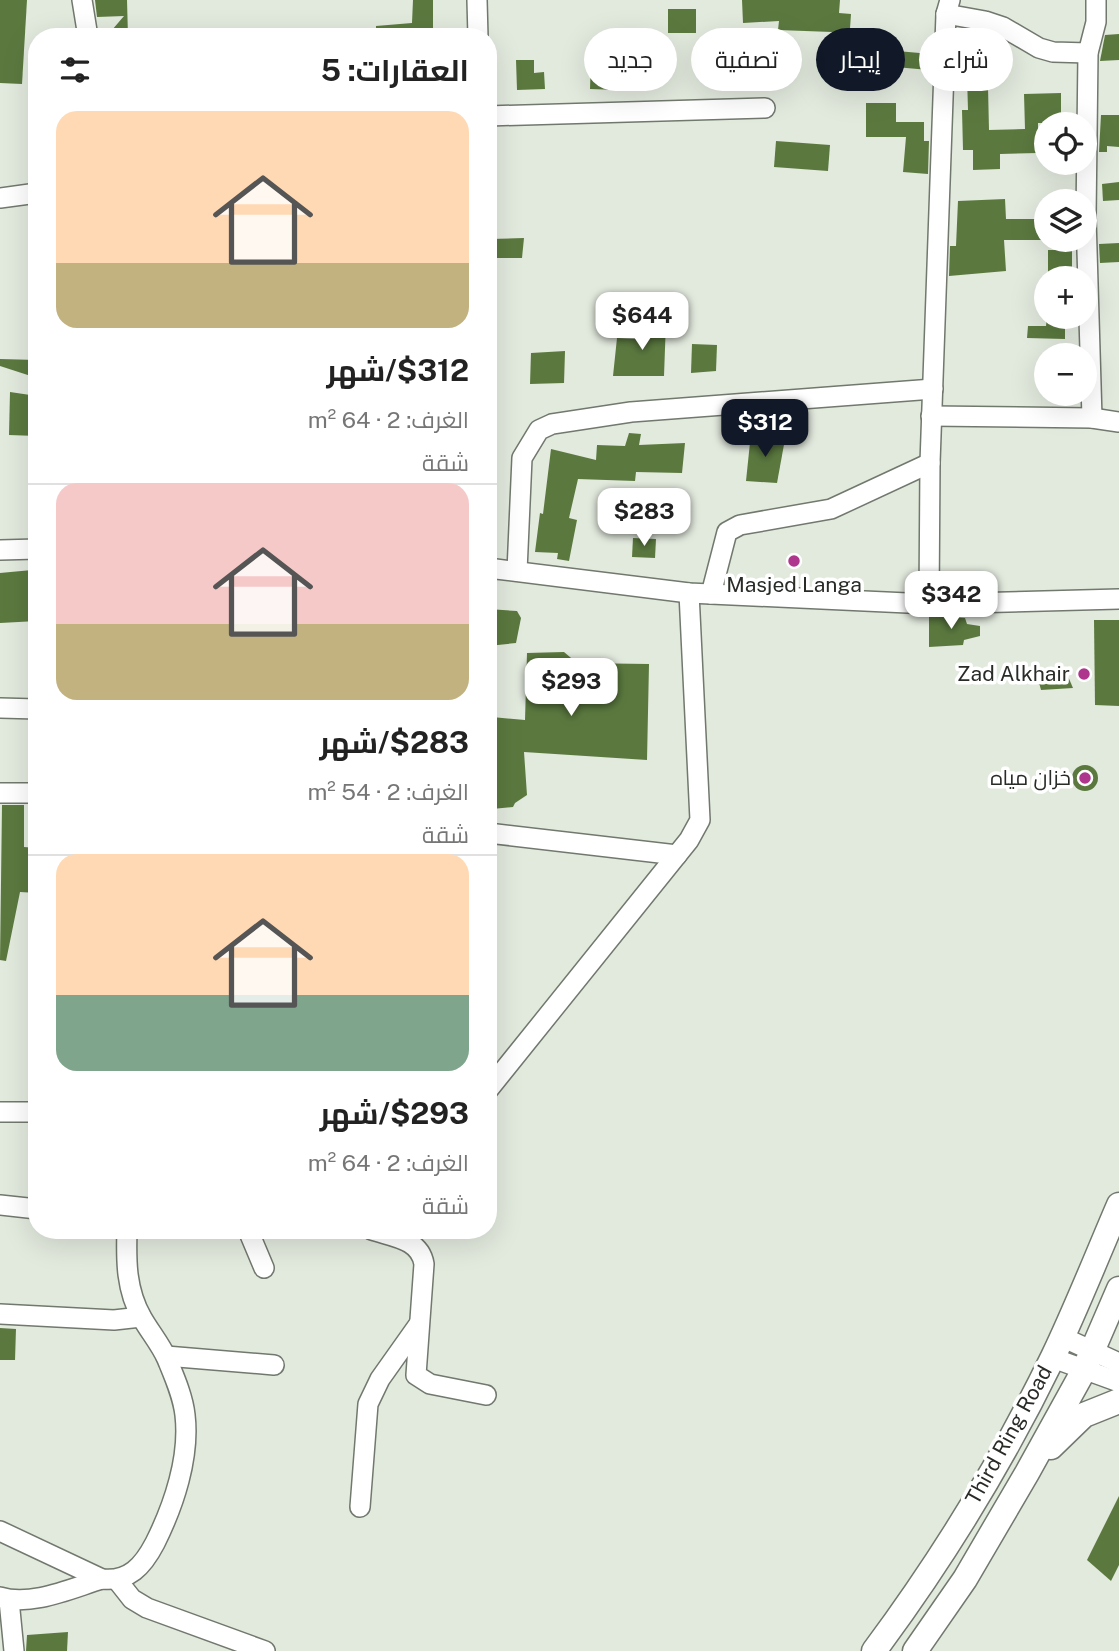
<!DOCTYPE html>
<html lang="ar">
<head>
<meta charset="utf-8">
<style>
  :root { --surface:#fff; --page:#f2f2f2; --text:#222; --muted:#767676; --line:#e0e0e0; --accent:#111827 }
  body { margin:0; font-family:"Public Sans",Cairo,sans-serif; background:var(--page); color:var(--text); direction:rtl; height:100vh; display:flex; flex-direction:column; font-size:26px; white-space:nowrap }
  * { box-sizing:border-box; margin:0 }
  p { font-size:23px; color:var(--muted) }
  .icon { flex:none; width:38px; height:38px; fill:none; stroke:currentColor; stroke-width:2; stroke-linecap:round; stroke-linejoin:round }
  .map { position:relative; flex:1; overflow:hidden; direction:ltr }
  .sheet { position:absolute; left:28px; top:28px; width:469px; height:1211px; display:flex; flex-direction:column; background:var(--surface); border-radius:28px; box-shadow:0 7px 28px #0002; direction:rtl }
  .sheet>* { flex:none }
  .guide { position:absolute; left:518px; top:28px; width:495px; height:63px; direction:rtl; display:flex; gap:14px }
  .fabs { position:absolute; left:1034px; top:112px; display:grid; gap:14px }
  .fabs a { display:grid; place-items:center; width:63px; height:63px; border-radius:50%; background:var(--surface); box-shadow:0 7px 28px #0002; font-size:35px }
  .price { position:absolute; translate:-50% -60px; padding:0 16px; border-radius:14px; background:#fff; color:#222; font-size:23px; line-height:46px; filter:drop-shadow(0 2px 4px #0008) }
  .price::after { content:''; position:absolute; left:50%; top:42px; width:21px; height:16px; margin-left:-10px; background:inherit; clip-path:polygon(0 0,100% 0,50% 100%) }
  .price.current { background:var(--accent); color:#fff }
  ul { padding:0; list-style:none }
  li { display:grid; align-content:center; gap:14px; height:371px; padding:0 28px }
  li+li { border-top:2px solid var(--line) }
  li span { display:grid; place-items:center; height:217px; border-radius:21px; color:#555 }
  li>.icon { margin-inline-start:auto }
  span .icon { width:126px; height:126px; fill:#fffc; stroke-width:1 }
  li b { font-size:30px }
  h2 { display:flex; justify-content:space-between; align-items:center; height:84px; padding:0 28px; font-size:30px }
  .pill { padding:0 24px; border-radius:32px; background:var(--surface); box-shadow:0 7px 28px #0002; font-size:24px; line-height:63px }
  .pill.current { background:var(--accent); color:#fff }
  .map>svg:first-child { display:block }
</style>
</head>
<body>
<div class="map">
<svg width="1119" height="1651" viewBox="0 0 1119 1651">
  <rect width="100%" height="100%" fill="#e2e9dd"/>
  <g fill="#5b793f">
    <polygon points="0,0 27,0 22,84 0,83"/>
    <polygon points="95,0 127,0 128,37 106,37 124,16 97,17"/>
    <polygon points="413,0 433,0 433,37 376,37 376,26 412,23"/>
    <polygon points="742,0 840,0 839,13 851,14 849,43 831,43 832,32 778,30 779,21 743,23"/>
    <rect x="668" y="9" width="28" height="24"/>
    <polygon points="1119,34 1119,60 1100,61 1105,35"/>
    <polygon points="897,51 931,54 929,70 895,67"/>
    <polygon points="591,59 620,60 618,90 590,89"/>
    <polygon points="516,60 534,60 534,73 544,72 545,89 517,90"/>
    <polygon points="994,75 994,87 988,87 989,130 1025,129 1024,94 1061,93 1061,123 1038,123 1038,153 1000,154 1000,169 973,170 973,150 963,150 962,110 968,110 967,76"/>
    <polygon points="866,103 896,103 896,122 924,122 924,141 929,141 928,174 903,172 906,137 866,137"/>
    <polygon points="1101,115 1119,115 1119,147 1107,146 1107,152 1099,152"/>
    <polygon points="776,141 830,145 828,171 774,167"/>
    <polygon points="1119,182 1119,200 1103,201 1102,184"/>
    <polygon points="1005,199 1006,219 1046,219 1046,240 1004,240 1006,271 949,276 950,246 956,246 958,201"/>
    <polygon points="524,238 522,258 492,258 490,239"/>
    <polygon points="1119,243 1119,262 1100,263 1099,244"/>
    <rect x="1048" y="250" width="24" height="28"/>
    <polygon points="1047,317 1065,317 1065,339 1027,338 1028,326 1046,326"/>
    <polygon points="640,321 666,321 664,376 613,376 617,338 637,339"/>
    <polygon points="692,344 717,345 716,371 691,373"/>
    <polygon points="565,351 564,383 530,384 531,353"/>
    <polygon points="0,359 37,360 37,378 0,366"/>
    <polygon points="10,392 37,396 37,436 9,435"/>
    <polygon points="629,433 641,434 639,445 685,443 682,473 636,472 635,481 578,479 569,518 577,520 569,561 557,559 558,553 535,552 540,513 543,514 551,449 596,460 597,445 625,446"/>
    <polygon points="751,433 785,439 777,483 746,481"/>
    <polygon points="633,538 656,539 655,558 632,557"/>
    <polygon points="32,570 34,599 37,599 37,621 0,623 0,573"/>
    <polygon points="488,609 517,611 521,618 516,643 488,646"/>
    <polygon points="929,616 965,618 967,624 980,626 980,636 964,640 963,645 929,647"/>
    <polygon points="1094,620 1119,620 1119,706 1095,705"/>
    <polygon points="564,652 577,663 649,664 647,760 524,752 527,795 515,803 513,807 492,809 495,737 490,737 492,717 525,720 527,653"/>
    <polygon points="1067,674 1073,688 1041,690 1038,679"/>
    <circle cx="1085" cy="778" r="13"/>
    <polygon points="2,805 24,805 24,847 37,848 37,893 20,892 6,961 0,960"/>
    <polygon points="0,1328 16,1329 15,1360 0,1360"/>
    <polygon points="1119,1496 1119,1565 1111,1581 1087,1560"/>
    <polygon points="68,1632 67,1651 26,1651 27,1635"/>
  </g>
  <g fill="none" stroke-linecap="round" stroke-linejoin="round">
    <g stroke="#71786d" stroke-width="22">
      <g id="minor">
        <polyline points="82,0 88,37"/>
        <polyline points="477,0 478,37"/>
        <polyline points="946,14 985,21 1003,27 1039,48 1053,52 1088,53"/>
        <polyline points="488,116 765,108"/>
        <polyline points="0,198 37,193"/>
        <polyline points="931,416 1092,418 1119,422"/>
        <polyline points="1092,418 1086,217 1088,53 1096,22 1096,0"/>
        <polyline points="0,550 37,549"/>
        <polyline points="488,568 689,593 929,604 1119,599"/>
        <polyline points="517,571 522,458 539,430 552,424 631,412 933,389"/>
        <polyline points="711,594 727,532 740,525 831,509 930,463"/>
        <polyline points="929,604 930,463 946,14 950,0"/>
        <polyline points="0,708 37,709"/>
        <polyline points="0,793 37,793"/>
        <polyline points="488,833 677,855"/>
        <polyline points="488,1090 689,840 700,820 689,593"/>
        <polyline points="0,1112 37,1112"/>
        <polyline points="0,1205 37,1209"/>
        <polyline points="248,1230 264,1268"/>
        <path d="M372,1230C393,1237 420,1239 424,1264L416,1375L430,1384L486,1395"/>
        <polyline points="0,1314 114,1320 141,1317"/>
        <polyline points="1062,1337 1119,1363"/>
        <polyline points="166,1356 274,1365"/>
        <polyline points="1053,1358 1119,1382"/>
        <polyline points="360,1507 368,1404 380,1379 419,1324"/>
        <path d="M0,1531L102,1579C129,1582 143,1566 155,1543C174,1505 190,1457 185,1415C183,1396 174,1376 167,1359C161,1345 150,1332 142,1318C126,1290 126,1261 127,1230"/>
        <polyline points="117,1580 132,1599 147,1608 265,1651"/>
        <path d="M0,1597C31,1607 72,1588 102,1579"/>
        <polyline points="9,1600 14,1651"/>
      </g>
    </g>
    <g stroke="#71786d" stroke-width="27">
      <g id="major">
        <polyline points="1051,1447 1084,1415 1119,1401"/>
        <path d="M874,1651C941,1561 1004,1458 1053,1357C1077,1307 1097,1256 1119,1205"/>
        <polyline points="915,1651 965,1579 1027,1473 1084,1370 1119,1289"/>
      </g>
    </g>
    <use href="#minor" stroke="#fff" stroke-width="19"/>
    <use href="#major" stroke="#fff" stroke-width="24"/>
  </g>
  <g fill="#ae378d" stroke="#fff" stroke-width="2.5">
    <circle cx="794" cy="561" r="7"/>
    <circle cx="1084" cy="674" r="7"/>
    <circle cx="1085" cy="778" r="7"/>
  </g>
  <g text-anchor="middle" stroke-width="7" stroke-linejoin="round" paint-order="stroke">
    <g font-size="21" fill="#282b26" stroke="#fff" text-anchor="end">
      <text x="794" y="592" text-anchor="middle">Masjed Langa</text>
      <text x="1070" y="681">Zad Alkhair</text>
      <text x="1071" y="785">خزان مياه</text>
    </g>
    <g font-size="21" fill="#282b26" stroke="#fff">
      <text transform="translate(1009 1435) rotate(-61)" y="7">Third Ring Road</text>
    </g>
  </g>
</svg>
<div class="fabs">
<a><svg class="icon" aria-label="locate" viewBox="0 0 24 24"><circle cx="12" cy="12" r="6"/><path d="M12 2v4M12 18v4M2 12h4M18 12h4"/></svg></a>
<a><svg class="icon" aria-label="layers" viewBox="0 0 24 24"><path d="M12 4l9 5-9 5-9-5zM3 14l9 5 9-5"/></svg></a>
<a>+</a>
<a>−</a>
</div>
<b class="price" style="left:642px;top:352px">$644</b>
<b class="price current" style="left:765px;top:459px">$312</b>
<b class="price" style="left:644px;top:548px">$283</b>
<b class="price" style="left:951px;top:631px">$342</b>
<b class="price" style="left:571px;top:718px">$293</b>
<div class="guide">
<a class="pill">شراء</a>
<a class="pill current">إيجار</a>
<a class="pill">تصفية</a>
<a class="pill">جديد</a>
</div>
<section class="sheet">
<h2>العقارات: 5<svg class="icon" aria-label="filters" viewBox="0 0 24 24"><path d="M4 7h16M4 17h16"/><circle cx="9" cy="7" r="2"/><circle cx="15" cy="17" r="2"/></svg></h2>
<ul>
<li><span style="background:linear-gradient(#ffd9b3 70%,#c2b280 0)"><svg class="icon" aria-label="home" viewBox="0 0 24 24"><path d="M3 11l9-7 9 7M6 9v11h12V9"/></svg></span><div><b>$312/شهر</b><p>الغرف: 2 · 64 m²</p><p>شقة</p></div></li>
<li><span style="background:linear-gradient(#f6c9c9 65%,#c2b280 0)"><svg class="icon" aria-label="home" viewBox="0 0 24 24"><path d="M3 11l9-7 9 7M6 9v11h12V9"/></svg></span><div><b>$283/شهر</b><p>الغرف: 2 · 54 m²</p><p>شقة</p></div></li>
<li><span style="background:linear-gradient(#ffd9b3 65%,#7fa58c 0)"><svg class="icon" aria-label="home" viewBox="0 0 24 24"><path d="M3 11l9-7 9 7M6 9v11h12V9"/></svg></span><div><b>$293/شهر</b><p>الغرف: 2 · 64 m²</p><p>شقة</p></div></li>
</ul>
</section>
</div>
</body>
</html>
